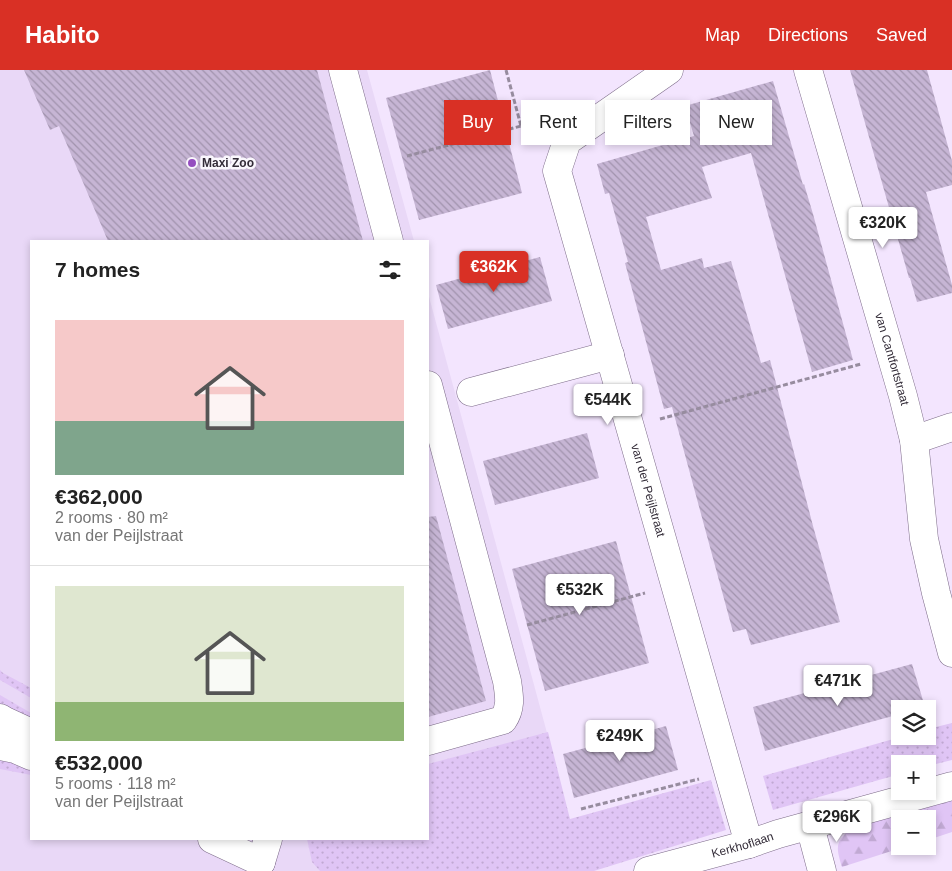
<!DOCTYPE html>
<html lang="en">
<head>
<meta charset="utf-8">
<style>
  :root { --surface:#fff; --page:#f2f2f2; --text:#222; --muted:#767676; --line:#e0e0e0; --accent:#d93025 }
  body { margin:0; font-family:Arial,sans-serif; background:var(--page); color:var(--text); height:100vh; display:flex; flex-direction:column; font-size:19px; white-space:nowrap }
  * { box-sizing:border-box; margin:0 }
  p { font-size:16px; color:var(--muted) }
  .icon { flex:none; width:28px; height:28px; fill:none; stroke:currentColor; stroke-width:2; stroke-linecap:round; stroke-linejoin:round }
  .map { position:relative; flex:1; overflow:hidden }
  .panel { position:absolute; left:30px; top:170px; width:399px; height:600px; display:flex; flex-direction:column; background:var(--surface); border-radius:0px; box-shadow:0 2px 8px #0003 }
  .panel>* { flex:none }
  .top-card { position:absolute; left:444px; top:30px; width:432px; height:45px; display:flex; gap:10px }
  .controls { position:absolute; left:891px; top:630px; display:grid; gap:10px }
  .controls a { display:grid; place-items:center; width:45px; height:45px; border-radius:0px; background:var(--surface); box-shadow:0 2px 8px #0003; font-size:25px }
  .price { position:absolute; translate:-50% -42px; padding:0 11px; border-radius:5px; background:#fff; color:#222; font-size:16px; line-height:32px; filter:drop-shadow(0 1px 2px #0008) }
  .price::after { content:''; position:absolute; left:50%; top:30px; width:15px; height:11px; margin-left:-8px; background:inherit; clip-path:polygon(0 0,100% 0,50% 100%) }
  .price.active { background:var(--accent); color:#fff }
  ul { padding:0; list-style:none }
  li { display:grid; align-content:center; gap:10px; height:265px; padding:0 25px }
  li+li { border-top:1px solid var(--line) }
  li span { display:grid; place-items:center; height:155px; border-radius:0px; color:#555 }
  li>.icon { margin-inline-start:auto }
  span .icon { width:90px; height:90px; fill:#fffc; stroke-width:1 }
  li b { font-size:21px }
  h2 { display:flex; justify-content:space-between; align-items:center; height:60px; padding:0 25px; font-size:21px }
  .pill { padding:0 18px; border-radius:0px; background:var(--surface); box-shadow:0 2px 8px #0003; font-size:18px; line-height:45px }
  .pill.active { background:var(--accent); color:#fff }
  header { display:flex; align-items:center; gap:30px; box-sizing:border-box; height:70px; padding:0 25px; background:var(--accent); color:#fff }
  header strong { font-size:24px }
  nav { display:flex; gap:28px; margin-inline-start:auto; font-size:18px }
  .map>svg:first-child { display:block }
</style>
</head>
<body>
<header>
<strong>Habito</strong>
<nav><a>Map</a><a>Directions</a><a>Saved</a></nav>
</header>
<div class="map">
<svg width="952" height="801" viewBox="0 0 952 801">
  <defs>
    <pattern id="grass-dots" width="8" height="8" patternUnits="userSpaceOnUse" patternTransform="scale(1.25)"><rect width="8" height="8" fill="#e0c5f5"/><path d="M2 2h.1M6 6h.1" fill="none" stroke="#c1a9d3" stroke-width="1.8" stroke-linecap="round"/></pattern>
    <pattern id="forest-firs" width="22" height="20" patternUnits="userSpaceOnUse" patternTransform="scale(1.25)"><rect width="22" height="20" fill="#e0c5f5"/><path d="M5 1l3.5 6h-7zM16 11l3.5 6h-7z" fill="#c1a9d3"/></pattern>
    <pattern id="building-back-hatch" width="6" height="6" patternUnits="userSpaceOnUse" patternTransform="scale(1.25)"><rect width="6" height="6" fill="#c6b5d4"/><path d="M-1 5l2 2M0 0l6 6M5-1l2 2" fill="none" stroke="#a193ad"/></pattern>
  </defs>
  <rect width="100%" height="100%" fill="#f3e5fe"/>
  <polygon fill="#e9d8f7" points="0,0 367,0 414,171 31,171 31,769 428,769 428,223 550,674 450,801 0,801"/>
  <g fill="url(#grass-dots)">
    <polygon points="0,600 3,603 31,618 31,628 0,610"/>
    <polygon points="0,625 31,643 31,652 0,637"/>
    <polygon points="952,653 952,690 928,696 928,694 900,694 900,704 773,740 763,706 904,666 928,666 928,659"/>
    <polygon points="548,662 570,749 711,710 726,760 594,801 320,801 312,792 307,769 428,769 428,694"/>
    <polygon points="0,689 31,696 31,705 0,699"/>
  </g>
  <path fill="url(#forest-firs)" d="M952,727V762L928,770V749H900V776H907L842,797C835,774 836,772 853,756Z"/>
  <g fill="url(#building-back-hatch)">
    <polygon points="24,0 317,0 363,171 108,171 59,56 50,60"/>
    <polygon points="490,0 522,123 419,150 386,28"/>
    <polygon points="850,0 927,0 952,91 952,115 926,122 952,215 952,223 917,232 910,208 909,208"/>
    <polygon points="773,11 803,115 804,114 813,144 853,290 812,302 751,83 702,97 712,128 646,147 661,200 702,188 704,198 731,191 761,293 770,290 813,456 840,552 751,575 746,559 733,562 672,337 664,339 625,193 628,192 609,123 605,124 597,94 694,66 685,36"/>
    <polygon points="540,187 552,231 448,259 436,215"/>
    <polygon points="587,363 599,408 495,435 483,391"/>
    <polygon points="436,446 486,631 428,647 428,447"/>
    <polygon points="616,471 649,593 545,621 512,499"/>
    <polygon points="912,594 925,637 919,639 900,639 900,644 765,681 753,637"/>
    <polygon points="666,656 678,700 574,728 563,684"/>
  </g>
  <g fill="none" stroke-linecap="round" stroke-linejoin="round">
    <g stroke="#7d6c89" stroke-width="29">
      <g id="minor">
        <polyline points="343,0 389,171"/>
        <path id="s1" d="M669,0L567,71L557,101L749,774"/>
        <path id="s2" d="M808,0L903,326L914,370L924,469L936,523L952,583"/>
        <path d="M428,315L507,611C509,625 512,637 503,650L428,671"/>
        <polyline points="471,322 610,285"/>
        <polyline points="914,370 952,357"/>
        <polyline points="810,756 822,801"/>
        <polyline points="261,792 268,769"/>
        <path id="s3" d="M648,801L749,774L778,764L952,716"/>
      </g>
    </g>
    <g stroke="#7d6c89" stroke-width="29">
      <g id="major">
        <polyline points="0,648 5,651 31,663"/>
        <polyline points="0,676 15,679 31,686"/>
        <polyline points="212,769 261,792"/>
      </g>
    </g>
    <g stroke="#978c9f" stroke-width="3" stroke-dasharray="5 2.5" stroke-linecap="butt">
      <polyline points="506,0 521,56 537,66"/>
      <polyline points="407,86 521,56"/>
      <polyline points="660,349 861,294"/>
      <polyline points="527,555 645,523"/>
      <polyline points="581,739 699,709"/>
    </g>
    <use href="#minor" stroke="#fff" stroke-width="28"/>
    <use href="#major" stroke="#fff" stroke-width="28"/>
  </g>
  <circle fill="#954dc0" stroke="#faf7fd" stroke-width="2" cx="192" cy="93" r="5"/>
  <g text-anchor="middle" stroke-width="5" stroke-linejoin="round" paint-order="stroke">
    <g font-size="12" font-weight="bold" fill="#332c38" stroke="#faf7fd" text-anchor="start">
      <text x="202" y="97">Maxi Zoo</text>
    </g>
    <g font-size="12" fill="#332c38" stroke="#faf7fd">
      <text dy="4" stroke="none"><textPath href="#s2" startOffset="301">van Cantfortstraat</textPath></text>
      <text dy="4" stroke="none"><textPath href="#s1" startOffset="488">van der Peijlstraat</textPath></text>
      <text dy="4" stroke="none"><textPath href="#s3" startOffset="98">Kerkhoflaan</textPath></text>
    </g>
  </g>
</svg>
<div class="controls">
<a><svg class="icon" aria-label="layers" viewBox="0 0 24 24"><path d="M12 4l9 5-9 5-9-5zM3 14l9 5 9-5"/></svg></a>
<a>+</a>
<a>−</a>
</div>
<b class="price" style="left:883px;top:179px">€320K</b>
<b class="price active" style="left:494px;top:223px">€362K</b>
<b class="price" style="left:608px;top:356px">€544K</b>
<b class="price" style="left:580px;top:546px">€532K</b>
<b class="price" style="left:838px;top:637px">€471K</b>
<b class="price" style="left:620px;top:692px">€249K</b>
<b class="price" style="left:837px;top:773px">€296K</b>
<div class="top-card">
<a class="pill active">Buy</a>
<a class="pill">Rent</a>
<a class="pill">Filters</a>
<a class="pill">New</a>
</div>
<section class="panel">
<h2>7 homes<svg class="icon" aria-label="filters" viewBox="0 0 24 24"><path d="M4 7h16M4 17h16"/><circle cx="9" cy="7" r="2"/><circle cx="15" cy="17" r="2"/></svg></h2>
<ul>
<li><span style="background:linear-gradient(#f6c9c9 65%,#7fa58c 0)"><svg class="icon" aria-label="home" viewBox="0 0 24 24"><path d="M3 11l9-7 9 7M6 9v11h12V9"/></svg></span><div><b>€362,000</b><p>2 rooms · 80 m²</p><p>van der Peijlstraat</p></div></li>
<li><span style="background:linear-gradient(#dfe7d0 75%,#8fb573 0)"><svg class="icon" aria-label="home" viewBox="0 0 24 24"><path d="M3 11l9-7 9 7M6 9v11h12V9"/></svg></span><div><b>€532,000</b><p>5 rooms · 118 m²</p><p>van der Peijlstraat</p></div></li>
</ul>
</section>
</div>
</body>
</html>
